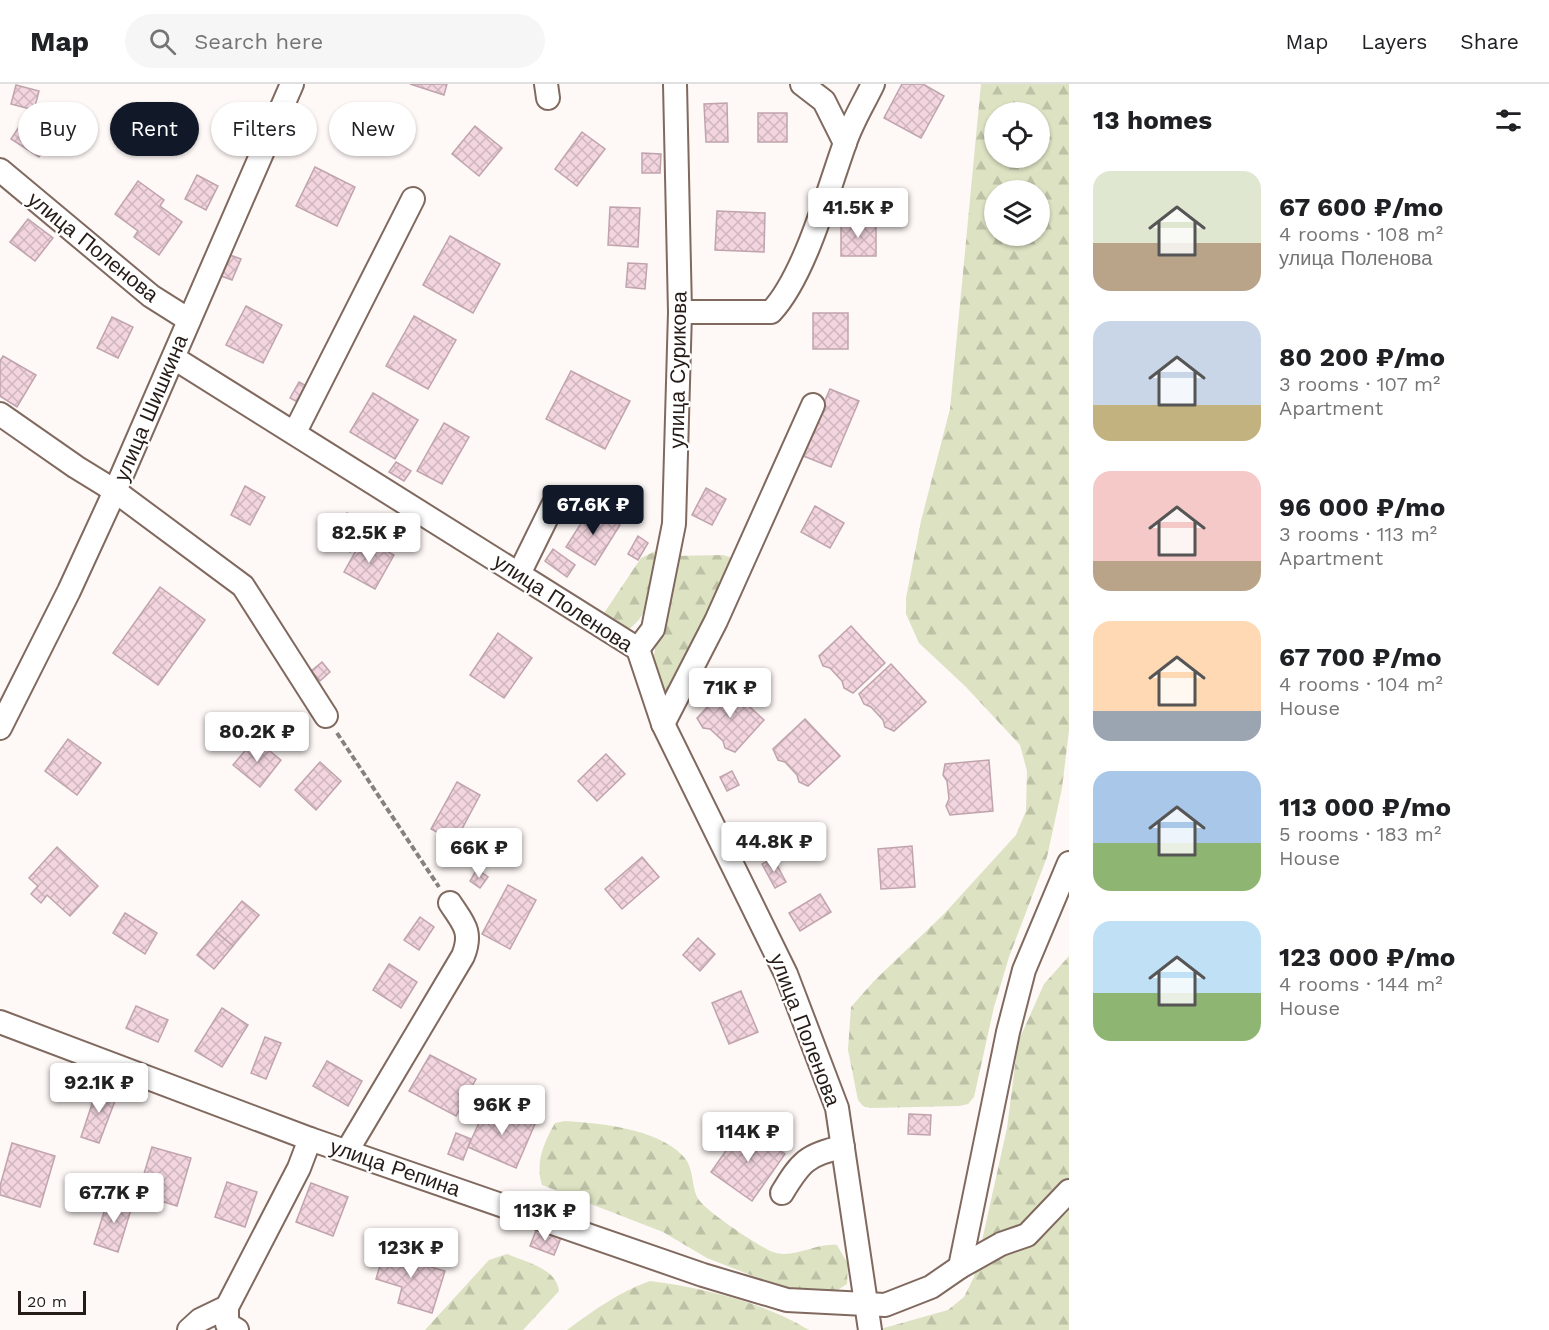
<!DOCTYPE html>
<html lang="en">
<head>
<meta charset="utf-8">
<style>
  :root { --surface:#fff; --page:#f6f6f6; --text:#202124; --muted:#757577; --line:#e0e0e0; --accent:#111827 }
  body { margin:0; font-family:"Work Sans",sans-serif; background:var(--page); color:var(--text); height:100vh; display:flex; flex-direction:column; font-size:22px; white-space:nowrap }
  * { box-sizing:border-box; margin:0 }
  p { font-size:20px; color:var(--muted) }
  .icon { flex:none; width:33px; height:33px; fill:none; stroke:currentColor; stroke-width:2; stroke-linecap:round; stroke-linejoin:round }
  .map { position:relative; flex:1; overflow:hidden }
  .sheet { display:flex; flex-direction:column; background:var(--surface); width:480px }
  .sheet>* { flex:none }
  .hud { position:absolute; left:18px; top:18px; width:570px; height:54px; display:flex; gap:12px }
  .fabs { position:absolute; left:984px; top:18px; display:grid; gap:12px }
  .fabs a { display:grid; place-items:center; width:66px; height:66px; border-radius:50%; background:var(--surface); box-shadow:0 2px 4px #0004; font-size:30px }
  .scale { position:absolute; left:18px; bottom:15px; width:68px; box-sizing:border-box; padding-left:6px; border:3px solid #251b17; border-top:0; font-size:16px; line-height:21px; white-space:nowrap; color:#251b17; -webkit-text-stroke:4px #fff; paint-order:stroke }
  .price { position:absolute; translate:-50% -51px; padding:0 14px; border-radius:6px; background:#fff; color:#222; font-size:20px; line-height:39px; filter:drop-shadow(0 2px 3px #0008) }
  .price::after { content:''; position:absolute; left:50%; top:36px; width:18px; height:14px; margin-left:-9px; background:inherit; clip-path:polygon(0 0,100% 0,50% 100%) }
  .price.on { background:var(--accent); color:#fff }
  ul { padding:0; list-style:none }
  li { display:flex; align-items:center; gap:18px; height:150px; padding:0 24px }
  li span { display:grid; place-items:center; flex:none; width:168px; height:120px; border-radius:18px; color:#555 }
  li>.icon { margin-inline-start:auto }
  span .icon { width:72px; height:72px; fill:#fffc; stroke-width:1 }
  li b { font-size:26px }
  h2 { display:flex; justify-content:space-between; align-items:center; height:72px; padding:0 24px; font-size:26px }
  .tag { padding:0 21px; border-radius:27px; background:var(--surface); box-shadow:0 2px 4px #0004; font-size:21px; line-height:54px }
  .tag.on { background:var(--accent); color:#fff }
  header { display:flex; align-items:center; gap:36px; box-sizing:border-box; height:84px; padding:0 30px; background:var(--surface); border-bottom:2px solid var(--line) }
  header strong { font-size:28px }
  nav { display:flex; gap:33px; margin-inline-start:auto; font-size:21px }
  .search { width:420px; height:54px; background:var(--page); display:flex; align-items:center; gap:15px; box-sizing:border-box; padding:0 21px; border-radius:33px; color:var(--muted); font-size:22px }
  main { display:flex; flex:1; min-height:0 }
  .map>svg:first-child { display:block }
</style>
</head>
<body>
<header>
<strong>Map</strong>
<div class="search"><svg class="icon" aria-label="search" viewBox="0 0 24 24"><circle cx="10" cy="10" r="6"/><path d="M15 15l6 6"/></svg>Search here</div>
<nav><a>Map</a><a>Layers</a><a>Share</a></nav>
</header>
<main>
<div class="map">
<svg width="1069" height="1246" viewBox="0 0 1069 1246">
  <defs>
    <pattern id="forest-firs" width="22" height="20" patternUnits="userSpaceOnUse" patternTransform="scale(1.5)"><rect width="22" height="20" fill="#dce2c2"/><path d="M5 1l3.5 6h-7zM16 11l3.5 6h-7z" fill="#bdc1a6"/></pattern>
    <pattern id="building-cross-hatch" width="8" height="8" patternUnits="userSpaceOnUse" patternTransform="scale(1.5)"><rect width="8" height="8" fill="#f2d5de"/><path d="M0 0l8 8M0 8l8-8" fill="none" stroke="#cfb6be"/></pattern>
  </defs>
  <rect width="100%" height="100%" fill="#fef8f6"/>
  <g fill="url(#forest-firs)" fill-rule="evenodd">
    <path d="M981,0H1069V646L1062,704L1047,773L1009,873L994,923L974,1013L968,1020L959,1022L870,1024L863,1022L858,1016L848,966L851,923L874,897L944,830L1016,751L1026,727L1027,687L1020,661L965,602L919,559L906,530V514L921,437L950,325ZM994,28H1040V74H994ZM994,106H1040V152H994Z"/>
    <path d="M662,464C655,492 652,539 620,549L600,535L641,474Z"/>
    <polygon points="723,471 733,474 735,479 668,614 649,594 675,472"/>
    <polygon points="1069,872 1069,1246 877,1246 948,1226 964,1213 974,1193 1007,1044 1018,958 1044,900"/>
    <path d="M565,1037C600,1039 657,1045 682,1071C694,1082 691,1099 697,1113C703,1126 756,1160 770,1167C793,1177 814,1158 837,1161L848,1180L847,1200L836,1207L784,1204L707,1174L663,1148L542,1101C535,1079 544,1058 555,1039Z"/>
    <path d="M507,1170C526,1178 556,1184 559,1207L523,1246H425L489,1176Z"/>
    <path d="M650,1197C703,1204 763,1218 809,1246H567C594,1226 619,1208 650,1197Z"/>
  </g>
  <g fill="url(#building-cross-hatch)" stroke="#c0a4ad" stroke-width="1.5">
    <polygon points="410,0 447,0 444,11"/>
    <polygon points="902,0 923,0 944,12 921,54 884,34"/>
    <polygon points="16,1 39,7 34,26 11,20"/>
    <polygon points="727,19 728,58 706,58 704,20"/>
    <polygon points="30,26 58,45 39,73 11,55"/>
    <rect x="758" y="29" width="29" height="29"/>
    <polygon points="475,42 502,64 479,92 452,70"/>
    <polygon points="582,48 605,65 577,102 555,85"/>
    <polygon points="642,69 661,70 660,89 642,89"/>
    <polygon points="315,83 355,103 337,142 296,122"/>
    <polygon points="197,91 218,102 206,126 185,115"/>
    <polygon points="138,97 164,116 160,122 182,138 159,171 134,153 138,147 115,130"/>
    <polygon points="610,123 640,124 638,163 608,161"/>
    <polygon points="717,127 765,129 764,168 715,166"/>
    <polygon points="28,135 53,154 35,177 10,158"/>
    <rect x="841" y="138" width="35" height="34"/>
    <polygon points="450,152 500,180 473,229 423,201"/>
    <polygon points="230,171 241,175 232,196 221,192"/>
    <polygon points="628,179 647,180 645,205 626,203"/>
    <polygon points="246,222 282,241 263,279 226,261"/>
    <rect x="813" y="229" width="35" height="36"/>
    <polygon points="414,232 456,256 428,305 386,282"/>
    <polygon points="112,233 133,243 118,274 97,264"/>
    <polygon points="3,272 36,291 17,323 0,312 0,277"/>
    <polygon points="571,287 630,317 605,365 546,335"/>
    <polygon points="299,298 312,305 303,321 290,314"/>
    <polygon points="830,305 859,317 831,383 801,371"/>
    <polygon points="373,309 418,336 395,375 350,348"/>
    <polygon points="444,339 469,353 442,400 417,387"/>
    <polygon points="396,378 411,387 404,397 389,388"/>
    <polygon points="245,402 265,413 250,441 231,431"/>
    <polygon points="706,404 726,415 712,441 692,431"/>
    <polygon points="592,422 620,441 595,481 566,463"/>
    <polygon points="815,422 844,439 830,464 801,448"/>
    <polygon points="347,429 367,442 350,468 330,456"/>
    <polygon points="638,452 648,459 638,476 628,470"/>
    <polygon points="363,454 394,471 375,505 344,488"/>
    <polygon points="553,465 575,481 567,493 545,477"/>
    <polygon points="160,503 205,536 158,601 113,569"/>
    <polygon points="851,542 885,579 853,609 844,604 842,597 830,584 823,582 819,572"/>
    <polygon points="498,549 532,574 504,614 470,591"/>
    <polygon points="322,578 330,588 320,597 311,587"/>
    <polygon points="891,580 926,618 894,647 885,643 883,636 871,623 864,620 859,610"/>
    <polygon points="727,602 764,636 735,668 725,664 723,657 710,645 703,644 697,634"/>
    <polygon points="805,635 840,672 808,702 799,698 797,691 785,678 778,676 773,665"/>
    <polygon points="68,655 101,679 77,711 45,687"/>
    <polygon points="255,655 281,676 260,703 233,681"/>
    <polygon points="606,670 625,690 597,717 578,697"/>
    <polygon points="989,676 993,727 950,731 946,722 949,715 947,697 943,691 945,680"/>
    <polygon points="320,678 341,697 316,726 295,706"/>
    <polygon points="732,687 739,701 727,707 720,693"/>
    <polygon points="457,698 480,711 455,758 431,745"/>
    <polygon points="912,762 915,803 881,805 878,765"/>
    <polygon points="57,763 98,802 70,832 47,811 41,819 31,810 38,802 29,794"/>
    <polygon points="642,773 659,793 622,825 605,805"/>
    <polygon points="773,774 786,798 775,804 762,780"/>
    <polygon points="477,785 488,793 480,804 470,797"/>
    <polygon points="508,801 536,816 510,865 482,850"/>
    <polygon points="820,810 831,828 800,847 789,829"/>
    <polygon points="242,817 259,831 233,862 216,848"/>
    <polygon points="125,829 157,849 145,870 113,849"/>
    <polygon points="420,833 434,843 419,866 404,856"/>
    <polygon points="216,848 233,862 214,885 197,871"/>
    <polygon points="698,854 715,870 700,887 683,871"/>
    <polygon points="389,880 417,898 401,924 373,906"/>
    <polygon points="741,907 758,948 729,960 712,919"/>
    <polygon points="136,922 168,936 158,958 126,944"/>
    <polygon points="222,924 248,941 222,983 195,967"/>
    <polygon points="265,953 281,959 266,995 251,989"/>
    <polygon points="430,971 476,995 456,1032 409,1007"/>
    <polygon points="327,977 362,997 348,1022 313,1002"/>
    <polygon points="98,1002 118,1009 99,1059 81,1053"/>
    <polygon points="487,1021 535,1040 516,1084 468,1063"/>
    <polygon points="909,1030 931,1031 930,1051 908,1050"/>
    <polygon points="744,1041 785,1070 752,1117 711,1088"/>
    <polygon points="456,1049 471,1055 463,1076 448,1070"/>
    <polygon points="12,1059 55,1072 40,1123 0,1111 0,1102"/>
    <polygon points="152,1063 191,1074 177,1122 138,1110"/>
    <polygon points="114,1095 138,1103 134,1116 110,1109"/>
    <polygon points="227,1098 257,1108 245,1143 215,1133"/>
    <polygon points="311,1099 348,1113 333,1152 296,1138"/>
    <polygon points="109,1112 133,1119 118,1168 94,1160"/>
    <polygon points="537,1144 561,1154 554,1171 530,1162"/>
    <polygon points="386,1161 413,1169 410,1177 445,1187 432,1229 398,1219 402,1203 376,1195"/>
  </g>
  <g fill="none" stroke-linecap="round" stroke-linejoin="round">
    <g stroke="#80695e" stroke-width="26">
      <g id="minor">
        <polyline points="546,0 548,14"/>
        <polyline points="802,0 824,17 845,59"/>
        <polyline points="0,86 151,212 189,236"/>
        <path d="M680,228H771C805,192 828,106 845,59C852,38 864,19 873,0"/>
        <polyline points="174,274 638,565 663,640 786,890 837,1024 870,1246"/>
        <polyline points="0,330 76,383 115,407 243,502 326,632"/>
        <polyline points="295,348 413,115"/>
        <polyline points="519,490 553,421"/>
        <polyline points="638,565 653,545 674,440 680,228 675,0"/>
        <polyline points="663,640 716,537 813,321"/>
        <polyline points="0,644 69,507 115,407 292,0"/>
        <polyline points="0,938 310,1055 703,1191 787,1216 885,1221 931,1203 960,1183 1008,948 1024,886 1069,779"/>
        <path d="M347,1067L463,872C473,847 463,839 450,819"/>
        <path d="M782,1109C800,1079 807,1070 843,1063"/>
        <polyline points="960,1183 1001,1160 1027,1151 1069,1107"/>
        <polyline points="227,1223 227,1240 237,1246"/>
        <polyline points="189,1246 200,1236 227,1223 299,1084 310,1055"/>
      </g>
    </g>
    <polyline stroke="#88807d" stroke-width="4" stroke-dasharray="6 3" stroke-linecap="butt" points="337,649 439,803"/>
    <use href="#minor" stroke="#fff" stroke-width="22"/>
  </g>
  <g text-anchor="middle" stroke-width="4.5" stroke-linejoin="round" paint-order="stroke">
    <g font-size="21" fill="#251b17" stroke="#fff">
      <text transform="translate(93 163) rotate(39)" y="7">улица Поленова</text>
      <text transform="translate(678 286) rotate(-89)" y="7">улица Сурикова</text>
      <text transform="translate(151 324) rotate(-67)" y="7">улица Шишкина</text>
      <text transform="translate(563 519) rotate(33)" y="7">улица Поленова</text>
      <text transform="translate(805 946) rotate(69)" y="7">улица Поленова</text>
      <text transform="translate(395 1084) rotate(19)" y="7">улица Репина</text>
    </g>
  </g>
</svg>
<div class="fabs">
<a><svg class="icon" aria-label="locate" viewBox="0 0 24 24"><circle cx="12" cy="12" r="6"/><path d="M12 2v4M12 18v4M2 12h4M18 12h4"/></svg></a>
<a><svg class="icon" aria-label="layers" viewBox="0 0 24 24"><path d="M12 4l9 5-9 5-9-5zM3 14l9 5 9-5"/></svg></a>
</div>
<div class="scale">20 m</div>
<b class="price" style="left:858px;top:155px">41.5K ₽</b>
<b class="price on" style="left:593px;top:452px">67.6K ₽</b>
<b class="price" style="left:369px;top:480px">82.5K ₽</b>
<b class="price" style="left:730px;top:635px">71K ₽</b>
<b class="price" style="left:257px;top:679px">80.2K ₽</b>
<b class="price" style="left:774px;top:789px">44.8K ₽</b>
<b class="price" style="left:479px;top:795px">66K ₽</b>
<b class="price" style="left:99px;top:1030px">92.1K ₽</b>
<b class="price" style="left:502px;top:1052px">96K ₽</b>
<b class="price" style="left:748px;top:1079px">114K ₽</b>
<b class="price" style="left:114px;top:1140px">67.7K ₽</b>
<b class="price" style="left:545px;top:1158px">113K ₽</b>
<b class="price" style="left:411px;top:1195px">123K ₽</b>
<div class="hud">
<a class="tag">Buy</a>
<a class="tag on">Rent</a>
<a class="tag">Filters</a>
<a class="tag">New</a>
</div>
</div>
<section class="sheet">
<h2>13 homes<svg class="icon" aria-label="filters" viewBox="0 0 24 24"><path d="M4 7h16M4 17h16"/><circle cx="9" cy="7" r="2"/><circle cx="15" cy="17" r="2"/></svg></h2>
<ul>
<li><span style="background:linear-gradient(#dfe7d0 60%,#b9a48a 0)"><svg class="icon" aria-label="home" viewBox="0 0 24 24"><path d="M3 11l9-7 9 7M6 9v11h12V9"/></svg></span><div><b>67 600 ₽/mo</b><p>4 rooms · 108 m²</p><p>улица Поленова</p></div></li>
<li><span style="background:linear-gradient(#c9d6e8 70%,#c2b280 0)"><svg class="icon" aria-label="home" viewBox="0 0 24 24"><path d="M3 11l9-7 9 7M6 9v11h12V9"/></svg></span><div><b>80 200 ₽/mo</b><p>3 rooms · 107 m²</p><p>Apartment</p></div></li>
<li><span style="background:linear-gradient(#f6c9c9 75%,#b9a48a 0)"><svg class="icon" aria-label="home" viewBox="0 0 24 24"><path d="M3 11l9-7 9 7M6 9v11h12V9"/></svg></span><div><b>96 000 ₽/mo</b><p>3 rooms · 113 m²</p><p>Apartment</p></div></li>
<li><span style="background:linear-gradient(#ffd9b3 75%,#9aa5b1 0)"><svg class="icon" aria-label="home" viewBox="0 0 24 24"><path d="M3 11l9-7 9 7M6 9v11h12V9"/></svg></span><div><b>67 700 ₽/mo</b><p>4 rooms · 104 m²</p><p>House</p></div></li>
<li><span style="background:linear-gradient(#a9c7e8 60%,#8fb573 0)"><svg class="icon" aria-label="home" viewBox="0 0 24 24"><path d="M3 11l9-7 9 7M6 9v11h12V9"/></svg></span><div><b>113 000 ₽/mo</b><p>5 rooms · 183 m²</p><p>House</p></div></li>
<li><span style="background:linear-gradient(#bfe0f5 60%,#8fb573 0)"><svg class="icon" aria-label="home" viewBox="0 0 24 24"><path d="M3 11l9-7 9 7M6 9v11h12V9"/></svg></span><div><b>123 000 ₽/mo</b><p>4 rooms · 144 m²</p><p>House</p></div></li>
</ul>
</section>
</main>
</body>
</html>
